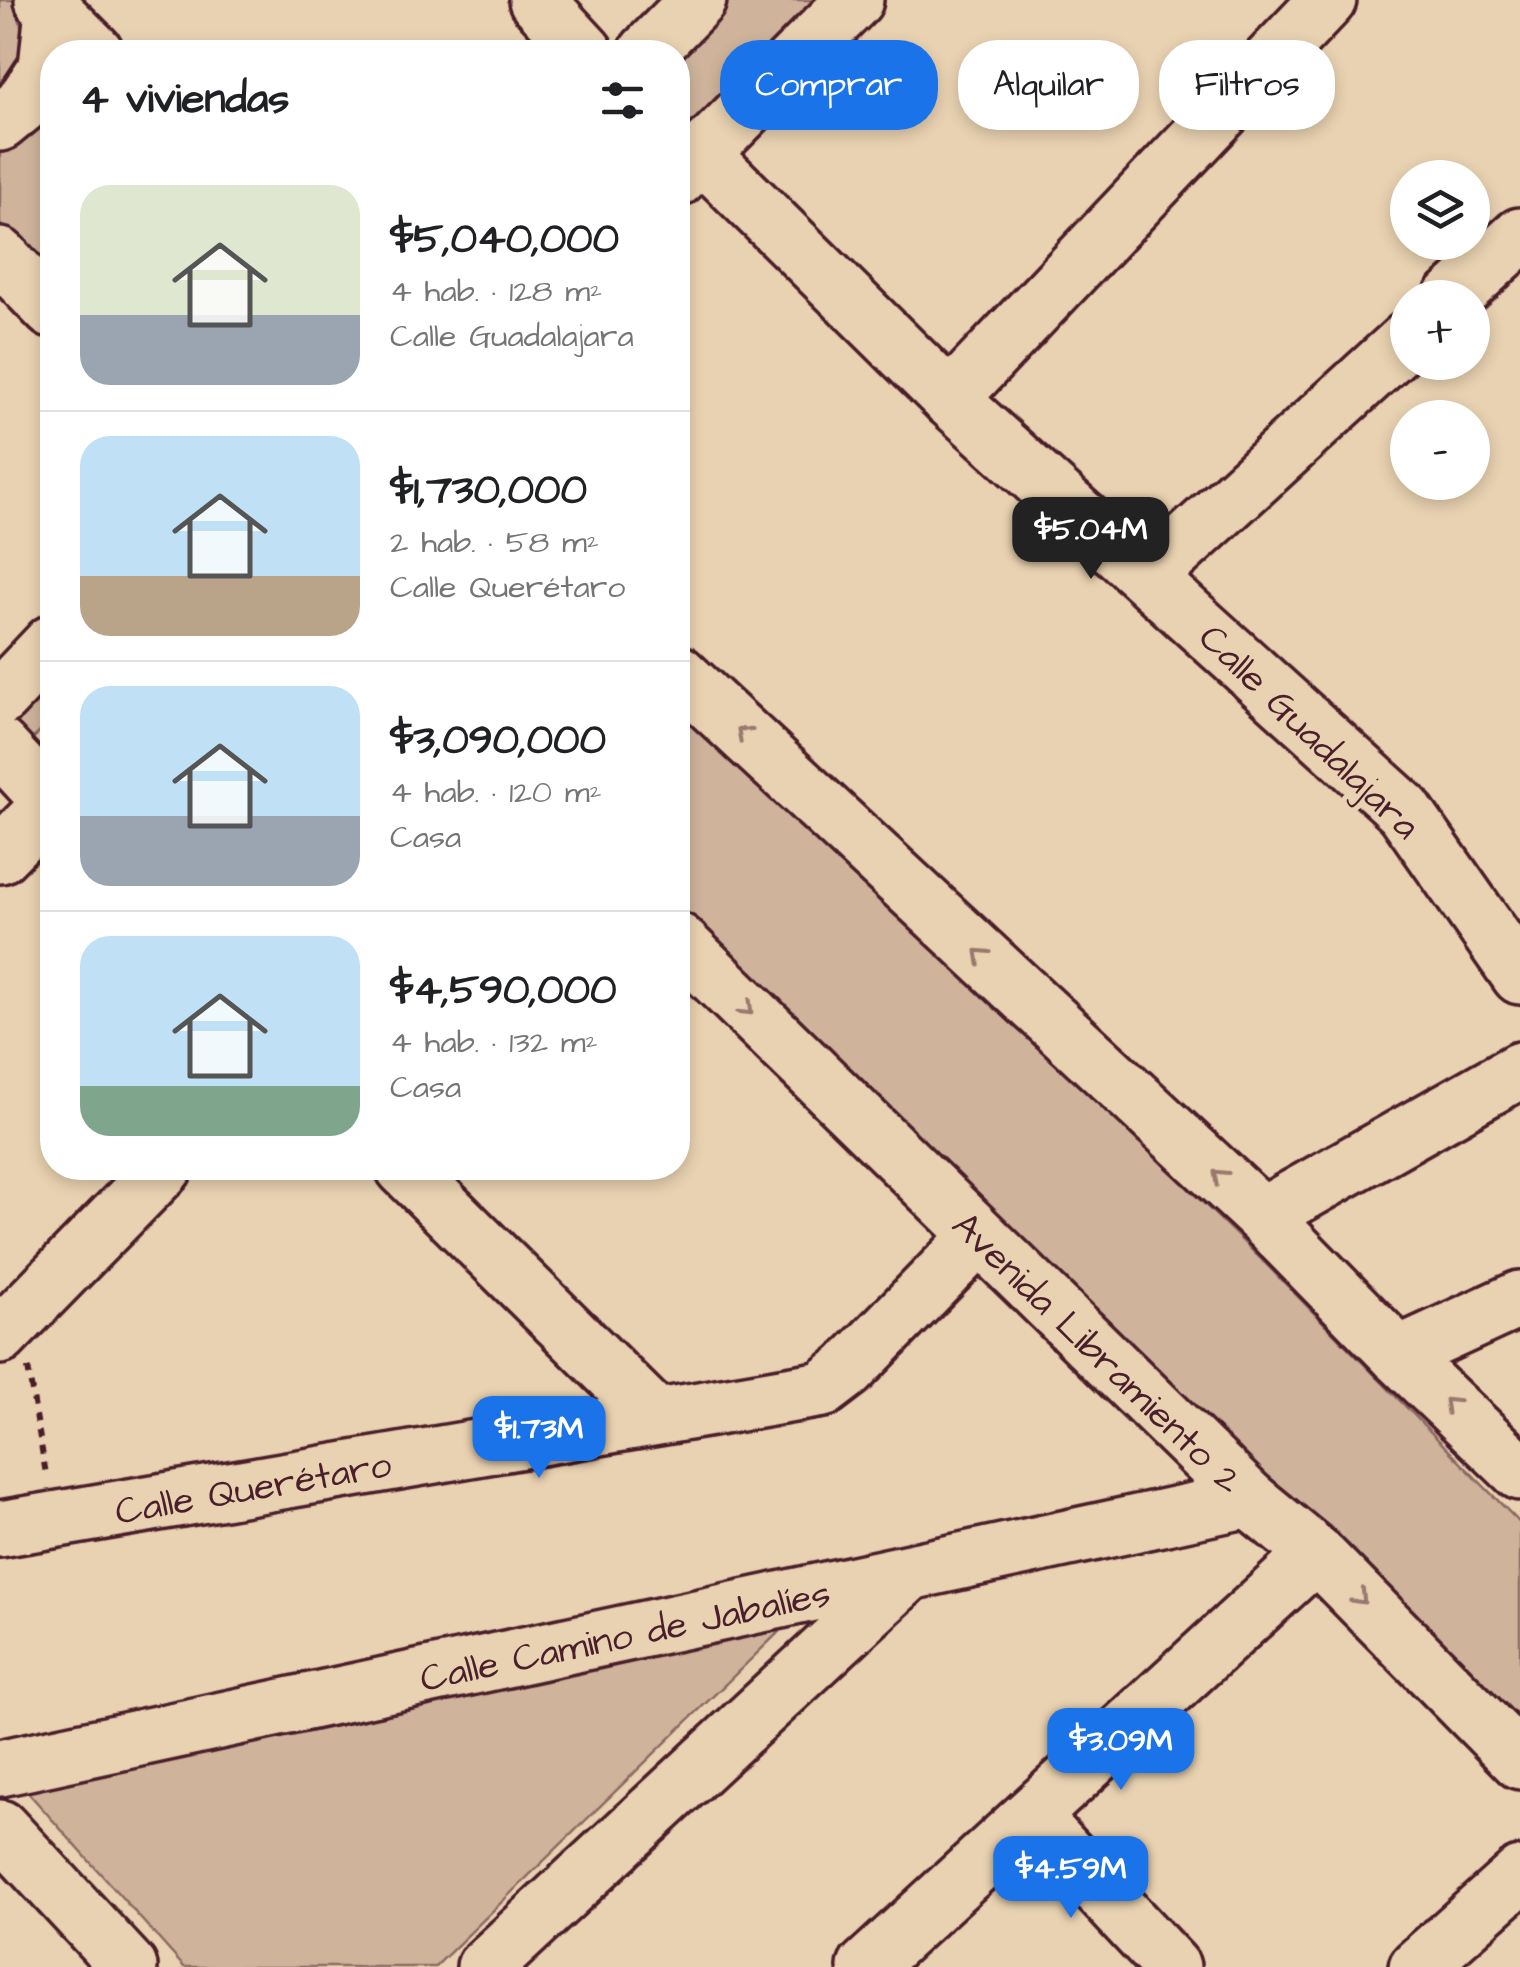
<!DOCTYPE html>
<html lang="es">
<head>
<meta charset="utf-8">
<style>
  :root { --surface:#fff; --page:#f6f6f6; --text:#202124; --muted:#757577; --line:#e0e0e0; --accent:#1a73e8 }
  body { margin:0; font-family:"Architects Daughter",sans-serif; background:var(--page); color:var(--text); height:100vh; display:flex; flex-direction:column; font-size:38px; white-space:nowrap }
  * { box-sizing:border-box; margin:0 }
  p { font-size:32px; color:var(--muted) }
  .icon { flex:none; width:55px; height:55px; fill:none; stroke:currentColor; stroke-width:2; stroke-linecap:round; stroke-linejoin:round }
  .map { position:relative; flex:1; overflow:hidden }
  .drawer { position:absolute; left:40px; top:40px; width:650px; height:1140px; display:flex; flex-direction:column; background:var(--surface); border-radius:40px; box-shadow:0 5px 15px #0003 }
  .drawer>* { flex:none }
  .banner { position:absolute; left:720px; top:40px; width:650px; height:90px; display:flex; gap:20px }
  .tools { position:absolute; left:1390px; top:160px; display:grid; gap:20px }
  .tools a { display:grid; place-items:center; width:100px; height:100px; border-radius:50%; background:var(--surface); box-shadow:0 5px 15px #0003; font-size:50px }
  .price { position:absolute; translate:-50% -85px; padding:0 22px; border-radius:20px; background:var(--accent); color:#fff; font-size:32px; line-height:65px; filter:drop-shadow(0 2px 5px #0008) }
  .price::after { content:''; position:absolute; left:50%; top:60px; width:30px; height:22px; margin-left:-15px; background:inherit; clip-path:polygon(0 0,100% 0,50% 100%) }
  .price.selected { background:#222; color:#fff }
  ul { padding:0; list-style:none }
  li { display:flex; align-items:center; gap:30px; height:250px; padding:0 40px }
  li+li { border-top:2px solid var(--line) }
  li span { display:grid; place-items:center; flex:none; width:280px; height:200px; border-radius:30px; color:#555 }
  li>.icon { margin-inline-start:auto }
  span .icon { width:120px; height:120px; fill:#fffc; stroke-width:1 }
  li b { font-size:42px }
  h2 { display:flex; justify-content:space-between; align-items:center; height:120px; padding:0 40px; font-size:42px }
  .tag { padding:0 35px; border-radius:40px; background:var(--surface); box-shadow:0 5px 15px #0003; font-size:35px; line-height:90px }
  .tag.selected { background:var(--accent); color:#fff }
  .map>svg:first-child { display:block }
</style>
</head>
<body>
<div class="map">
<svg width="1520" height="1967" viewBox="0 0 1520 1967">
  <rect width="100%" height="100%" fill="#e9d2b1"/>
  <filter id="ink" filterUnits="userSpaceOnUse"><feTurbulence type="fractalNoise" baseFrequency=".01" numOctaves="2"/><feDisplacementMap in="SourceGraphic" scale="20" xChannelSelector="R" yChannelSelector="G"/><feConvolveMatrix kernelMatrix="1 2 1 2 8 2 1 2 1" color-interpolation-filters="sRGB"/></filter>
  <g filter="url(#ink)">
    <g fill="#cfb49b" stroke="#8c6a63" stroke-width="2.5">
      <path d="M0,0H14C26,39 28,53 0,85Z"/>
      <polygon points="715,0 816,0 678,137 678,52"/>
      <polygon points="52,97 52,278 0,224 0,142"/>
      <polygon points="52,641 52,721 0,769 0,695"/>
      <polygon points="678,706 705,738 826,836 1262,1260 1520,1523 1520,1754 678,930"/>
      <polygon points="783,1628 435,1967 184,1967 25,1789"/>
    </g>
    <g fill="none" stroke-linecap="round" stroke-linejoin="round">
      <g stroke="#4a1f2b" stroke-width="62">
        <g id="minor">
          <polyline points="537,0 585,52"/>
          <polyline points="678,160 702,154 950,399 1404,810 1520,976"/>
          <polyline points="1452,298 1520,236"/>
          <polyline points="950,399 1328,0"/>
          <polyline points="1148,577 1408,339"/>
          <polyline points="0,747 52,803"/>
          <polyline points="404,1168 656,1417"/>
          <polyline points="1262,1216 1520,1070"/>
          <polyline points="0,1336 164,1168"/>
          <polyline points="1398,1355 1520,1299"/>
          <polyline points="0,1529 823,1389 848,1370 979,1236"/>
          <polyline points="0,1768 1249,1499"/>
          <polyline points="1032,1817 1172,1967"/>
          <polyline points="0,1828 129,1967"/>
          <polyline points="485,1967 908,1574"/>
          <polyline points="866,1967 1316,1554"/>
          <polyline points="1417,1967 1520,1875"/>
        </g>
      </g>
      <g stroke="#4a1f2b" stroke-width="62">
        <g id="major">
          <polyline points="43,0 95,52"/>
          <polyline points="647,52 698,0"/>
          <polyline points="0,123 22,105 47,67 53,10"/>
          <polyline points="678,178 855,0"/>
          <polyline points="0,256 52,310"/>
          <polyline points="678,673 1262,1216 1398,1355 1520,1472"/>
          <polyline points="0,698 52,643"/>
          <polyline points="0,855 52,803"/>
          <polyline points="678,941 1249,1499 1316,1554 1520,1761"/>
        </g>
      </g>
      <polyline stroke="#4a1f2b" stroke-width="6" stroke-dasharray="8 8" stroke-linecap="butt" points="28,1368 46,1474"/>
      <use href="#minor" stroke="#e9d2b1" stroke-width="55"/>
      <use href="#major" stroke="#e9d2b1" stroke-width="55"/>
    </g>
    <defs><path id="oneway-chevron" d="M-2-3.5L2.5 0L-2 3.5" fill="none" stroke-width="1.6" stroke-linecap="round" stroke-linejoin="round" transform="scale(2.5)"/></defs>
    <g stroke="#9a786e">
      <use href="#oneway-chevron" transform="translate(743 733) rotate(-137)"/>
      <use href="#oneway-chevron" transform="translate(981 955) rotate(-137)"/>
      <use href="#oneway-chevron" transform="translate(747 1009) rotate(44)"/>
      <use href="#oneway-chevron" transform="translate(1219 1176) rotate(-137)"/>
      <use href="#oneway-chevron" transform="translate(1450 1404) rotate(-136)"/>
      <use href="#oneway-chevron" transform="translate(1360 1598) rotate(46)"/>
    </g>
  </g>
  <g text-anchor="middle" stroke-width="10" stroke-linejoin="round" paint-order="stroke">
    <g font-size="38" fill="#4a1f2b" stroke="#e9d2b1">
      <text transform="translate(1310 731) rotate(44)" y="13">Calle Guadalajara</text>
      <text transform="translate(1098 1352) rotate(44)" y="13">Avenida Libramiento 2</text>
      <text transform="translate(253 1487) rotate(-10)" y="13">Calle Querétaro</text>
      <text transform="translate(625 1635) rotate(-12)" y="13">Calle Camino de Jabalíes</text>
    </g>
  </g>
</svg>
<div class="tools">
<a><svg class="icon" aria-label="layers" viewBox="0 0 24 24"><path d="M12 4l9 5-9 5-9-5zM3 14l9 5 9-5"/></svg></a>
<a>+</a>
<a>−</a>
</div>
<b class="price selected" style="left:1091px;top:582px">$5.04M</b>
<b class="price" style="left:539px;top:1481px">$1.73M</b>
<b class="price" style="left:1121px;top:1793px">$3.09M</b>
<b class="price" style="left:1071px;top:1921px">$4.59M</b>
<div class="banner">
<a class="tag selected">Comprar</a>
<a class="tag">Alquilar</a>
<a class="tag">Filtros</a>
</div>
<section class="drawer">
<h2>4 viviendas<svg class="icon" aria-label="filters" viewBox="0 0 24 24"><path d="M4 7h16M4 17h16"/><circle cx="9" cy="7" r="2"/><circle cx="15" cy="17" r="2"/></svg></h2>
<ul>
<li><span style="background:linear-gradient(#dfe7d0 65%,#9aa5b1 0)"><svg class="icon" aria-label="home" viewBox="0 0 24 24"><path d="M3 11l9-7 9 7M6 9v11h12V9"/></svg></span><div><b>$5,040,000</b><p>4 hab. · 128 m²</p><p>Calle Guadalajara</p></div></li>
<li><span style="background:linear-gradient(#bfe0f5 70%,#b9a48a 0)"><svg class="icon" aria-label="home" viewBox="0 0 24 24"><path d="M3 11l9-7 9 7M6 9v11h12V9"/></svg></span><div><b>$1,730,000</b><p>2 hab. · 58 m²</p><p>Calle Querétaro</p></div></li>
<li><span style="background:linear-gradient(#bfe0f5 65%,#9aa5b1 0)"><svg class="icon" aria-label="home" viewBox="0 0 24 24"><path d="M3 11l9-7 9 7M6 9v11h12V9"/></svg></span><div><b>$3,090,000</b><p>4 hab. · 120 m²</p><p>Casa</p></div></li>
<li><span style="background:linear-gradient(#bfe0f5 75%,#7fa58c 0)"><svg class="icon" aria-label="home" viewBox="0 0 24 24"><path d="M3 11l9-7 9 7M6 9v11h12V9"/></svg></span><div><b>$4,590,000</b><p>4 hab. · 132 m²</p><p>Casa</p></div></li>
</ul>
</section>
</div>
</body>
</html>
